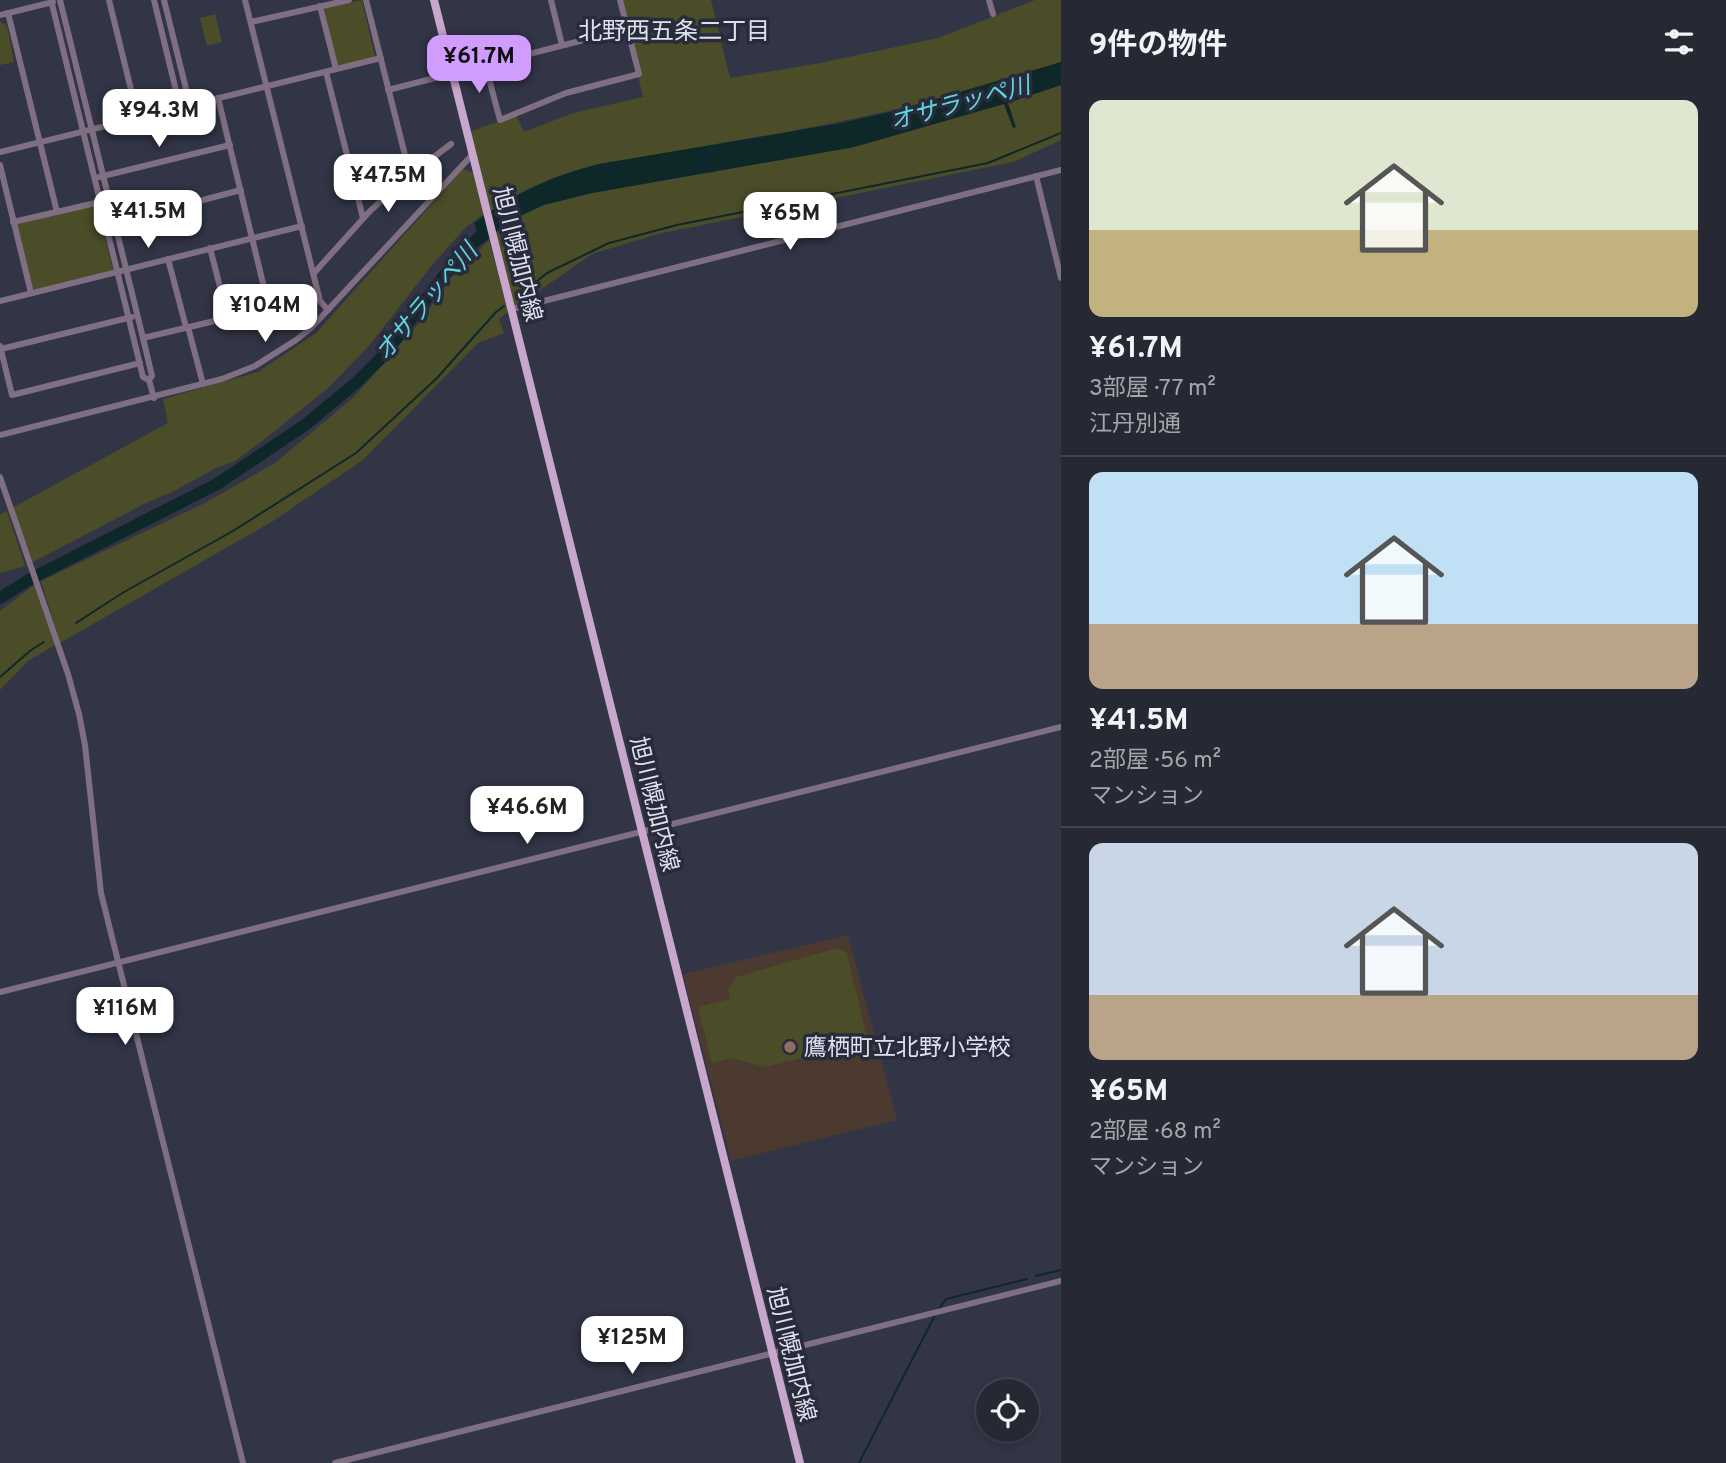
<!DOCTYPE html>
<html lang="ja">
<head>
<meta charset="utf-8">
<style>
  :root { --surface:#262834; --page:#323440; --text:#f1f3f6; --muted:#a4a6ac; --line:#42444f; --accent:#d09dff }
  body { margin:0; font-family:Overpass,"Noto Sans JP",sans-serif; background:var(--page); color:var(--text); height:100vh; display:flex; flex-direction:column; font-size:26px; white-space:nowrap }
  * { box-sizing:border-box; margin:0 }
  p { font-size:23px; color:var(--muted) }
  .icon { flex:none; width:38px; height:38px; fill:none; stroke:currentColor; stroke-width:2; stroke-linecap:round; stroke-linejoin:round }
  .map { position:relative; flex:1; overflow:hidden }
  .sheet { display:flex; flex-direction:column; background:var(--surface); width:665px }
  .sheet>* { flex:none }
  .controls { position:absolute; left:976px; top:1379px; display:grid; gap:14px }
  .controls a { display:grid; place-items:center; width:63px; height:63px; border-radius:50%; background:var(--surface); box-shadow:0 4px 10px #0003,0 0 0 2px var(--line); font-size:35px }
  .price { position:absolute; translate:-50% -60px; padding:0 16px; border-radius:14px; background:#fff; color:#222; font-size:23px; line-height:46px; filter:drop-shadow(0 2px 4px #0008) }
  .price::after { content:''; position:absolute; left:50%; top:42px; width:21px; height:16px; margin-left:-10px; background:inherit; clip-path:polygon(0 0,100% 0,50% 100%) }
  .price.selected { background:var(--accent); color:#111 }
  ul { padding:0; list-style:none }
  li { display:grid; align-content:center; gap:14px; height:371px; padding:0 28px }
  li+li { border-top:2px solid var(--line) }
  li span { display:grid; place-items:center; height:217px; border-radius:14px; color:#555 }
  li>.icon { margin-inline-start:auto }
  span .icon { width:126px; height:126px; fill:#fffc; stroke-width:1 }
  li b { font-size:30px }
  h2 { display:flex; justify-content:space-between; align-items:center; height:84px; padding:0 28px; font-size:30px }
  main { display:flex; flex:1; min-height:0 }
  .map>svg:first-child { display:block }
</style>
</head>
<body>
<main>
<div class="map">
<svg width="1061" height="1463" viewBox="0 0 1061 1463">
  <rect width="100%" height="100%" fill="#323546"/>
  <polygon fill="#4c3a30" points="848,935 897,1120 731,1161 683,974"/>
  <g fill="#4a4d28">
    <polygon points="362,0 375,57 337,66 324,8"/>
    <path d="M620,0H711L730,78L820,63L938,38L1035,0H1061V62C910,115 756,138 599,164C560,174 524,187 491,211L469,132L516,115L524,132L573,113L643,97Z"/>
    <polygon points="215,14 222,42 207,46 200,18"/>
    <polygon points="0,22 7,26 14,62 0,65"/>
    <polygon points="1061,85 1061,140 1013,162 658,234 592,254 513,309 495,233 511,220 544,205 592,193 854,147 1004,104"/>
    <polygon points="463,169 473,173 484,214 466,227 433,264 368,347 327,389 266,438 235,461 216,468 172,492 146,503 33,562 12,508 168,423 163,399 258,372 316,333"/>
    <polygon points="97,205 113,270 33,290 16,224"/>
    <polygon points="489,240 508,312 499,319 504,333 478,343 363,460 273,521 60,643 41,581 205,503 275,463 354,397 420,322 449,280"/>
    <polygon points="7,511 25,566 0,573 0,515"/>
    <polygon points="34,585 55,645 28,661 0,690 0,611"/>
    <polygon points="837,948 847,953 868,1042 765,1067 731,1058 712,1063 698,1007 730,999 728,989 736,977"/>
  </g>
  <path fill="#0e2729" d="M1061,62V85L1008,103L1016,127L1013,128L1004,104L854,147L592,193L544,205L511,220L481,245L474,223C515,193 550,177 599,164L841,123L899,110Z"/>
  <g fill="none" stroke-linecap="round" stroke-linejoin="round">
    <g stroke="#0e2729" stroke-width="2">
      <polyline points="520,295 547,273 609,243 677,225 988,163 1061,133"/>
      <polyline points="76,623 124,592 233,531 356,453 436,379 496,312 504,306"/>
      <polyline points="0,677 31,650 44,642"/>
      <polyline points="1036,1276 1061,1270"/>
      <polyline points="938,1310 946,1299 1027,1279"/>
      <polyline points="859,1463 935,1315"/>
    </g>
    <polyline stroke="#0e2729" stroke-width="12" points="0,598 32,578 217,484 305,425 357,382 383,356 455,261 489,228"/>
    <g stroke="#806f82" stroke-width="6">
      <polyline points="51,0 143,377 149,380"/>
      <polyline points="60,0 143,338 152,376 149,380 154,398"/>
      <polyline points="109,0 138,118"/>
      <polyline points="154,0 180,107"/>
      <polyline points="164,0 190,105"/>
      <polyline points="245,0 320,301 328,310"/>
      <polyline points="366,0 410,175"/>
      <polyline points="551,0 562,45"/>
      <polyline points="989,0 993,14"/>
      <polyline points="320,6 336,69"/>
      <polyline points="8,13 57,212"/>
      <polyline points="0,15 53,2"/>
      <polyline points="251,22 349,0"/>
      <polyline points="485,64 500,120 566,93 639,74 620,0"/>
      <polyline points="326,72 363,218"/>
      <polyline points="388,90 627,29"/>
      <polyline points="0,152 381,58"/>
      <polyline points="0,165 31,293"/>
      <polyline points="1036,176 1061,278"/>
      <polyline points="99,177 230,145"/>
      <polyline points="13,222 100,202"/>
      <polyline points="111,224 241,190"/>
      <polyline points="210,248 228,318"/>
      <polyline points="168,259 186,327"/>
      <polyline points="314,273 370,211 410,175 451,144"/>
      <polyline points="0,301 302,226"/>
      <polyline points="512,309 1061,170"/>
      <polyline points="188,327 203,384"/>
      <polyline points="143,338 269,308 218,98"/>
      <polyline points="0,346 12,395 140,363"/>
      <polyline points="1,349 132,317"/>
      <polyline points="0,435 222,379 255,366 296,340 311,328 472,155"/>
      <polyline points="0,477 68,674 79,714 85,745 101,893 243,1463"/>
      <polyline points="0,992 1061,727"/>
      <polyline points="335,1463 1061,1281"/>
    </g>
    <polyline stroke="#c9a6cc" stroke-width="8" points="434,0 800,1463"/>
  </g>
  <circle fill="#8d6e63" stroke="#282b3b" stroke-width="2.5" cx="790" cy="1047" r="7"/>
  <g text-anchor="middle" stroke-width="7" stroke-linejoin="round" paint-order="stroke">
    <g font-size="23" fill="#dee1eb" stroke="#282b3b">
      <text transform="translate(518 254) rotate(76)" y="8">旭川幌加内線</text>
      <text transform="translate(655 804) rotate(76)" y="8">旭川幌加内線</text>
      <text transform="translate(792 1354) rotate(76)" y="8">旭川幌加内線</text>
    </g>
    <g font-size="23" fill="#dee1eb" stroke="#282b3b" text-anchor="start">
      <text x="804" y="1055">鷹栖町立北野小学校</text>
    </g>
    <g font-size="24" fill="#dee1eb" stroke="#282b3b">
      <text x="674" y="39">北野西五条二丁目</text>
    </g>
    <g font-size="24" font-style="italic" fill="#5fd5e1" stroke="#282b3b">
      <text transform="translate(960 103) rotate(-15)" y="8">オサラッペ川</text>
      <text transform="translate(426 302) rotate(-50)" y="8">オサラッペ川</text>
    </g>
  </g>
</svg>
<div class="controls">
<a><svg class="icon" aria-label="locate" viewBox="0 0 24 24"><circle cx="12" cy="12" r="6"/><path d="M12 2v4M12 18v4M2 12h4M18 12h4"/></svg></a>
</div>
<b class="price selected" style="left:479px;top:95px">¥61.7M</b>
<b class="price" style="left:159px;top:149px">¥94.3M</b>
<b class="price" style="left:388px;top:214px">¥47.5M</b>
<b class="price" style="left:148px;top:250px">¥41.5M</b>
<b class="price" style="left:790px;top:252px">¥65M</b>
<b class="price" style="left:265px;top:344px">¥104M</b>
<b class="price" style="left:527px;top:846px">¥46.6M</b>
<b class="price" style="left:125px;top:1047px">¥116M</b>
<b class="price" style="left:632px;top:1376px">¥125M</b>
</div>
<section class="sheet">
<h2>9件の物件<svg class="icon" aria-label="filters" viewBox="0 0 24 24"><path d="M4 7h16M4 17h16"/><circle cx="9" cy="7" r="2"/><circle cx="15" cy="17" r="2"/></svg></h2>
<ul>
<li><span style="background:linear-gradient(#dfe7d0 60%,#c2b280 0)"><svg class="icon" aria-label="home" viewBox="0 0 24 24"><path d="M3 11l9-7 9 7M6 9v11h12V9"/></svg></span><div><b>¥61.7M</b><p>3部屋 · 77 m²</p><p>江丹別通</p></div></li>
<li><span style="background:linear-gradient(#bfe0f5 70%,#b9a48a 0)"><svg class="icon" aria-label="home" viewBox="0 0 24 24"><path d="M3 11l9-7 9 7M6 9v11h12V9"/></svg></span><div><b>¥41.5M</b><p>2部屋 · 56 m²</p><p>マンション</p></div></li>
<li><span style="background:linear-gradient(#c9d6e8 70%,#b9a48a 0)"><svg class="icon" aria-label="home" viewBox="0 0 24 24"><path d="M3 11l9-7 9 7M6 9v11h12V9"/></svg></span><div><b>¥65M</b><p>2部屋 · 68 m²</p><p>マンション</p></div></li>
</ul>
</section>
</main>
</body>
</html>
